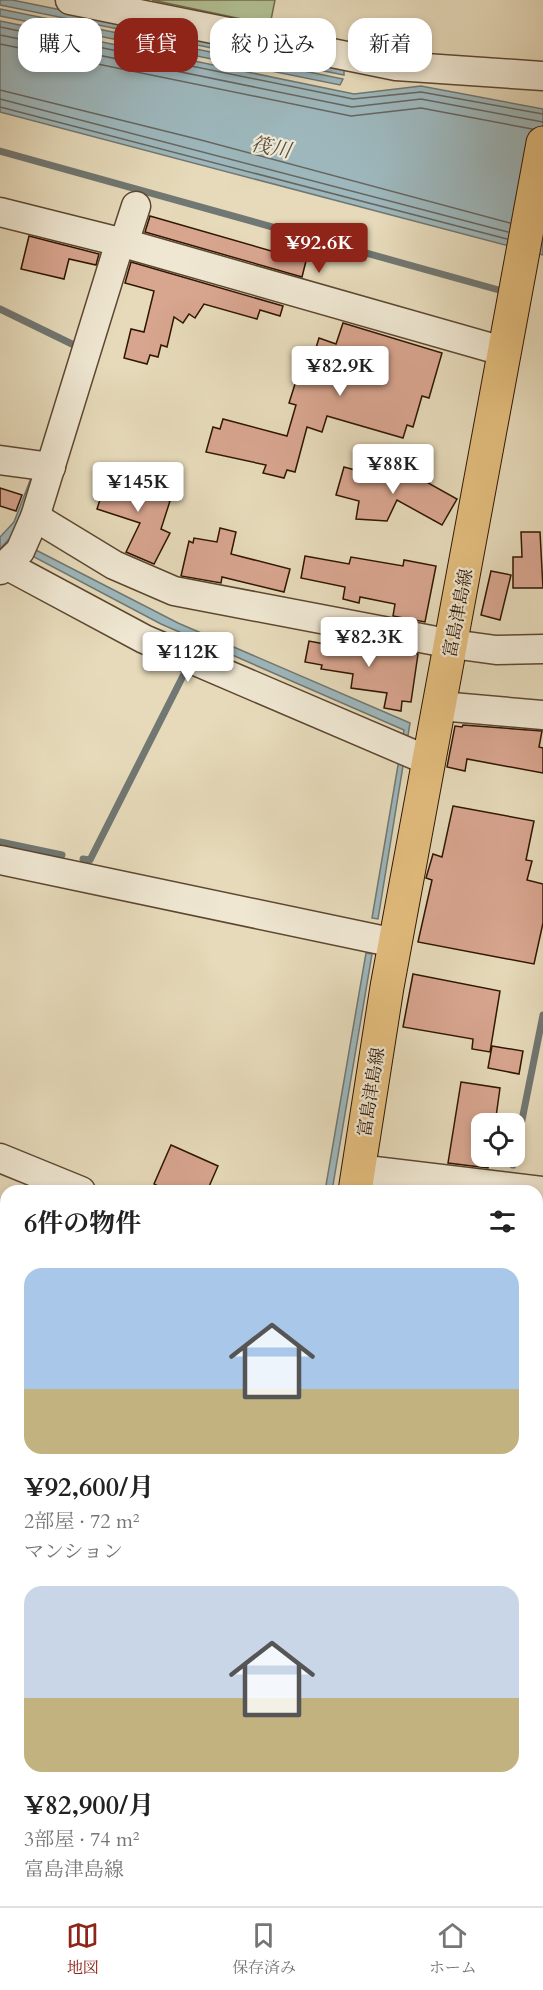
<!DOCTYPE html>
<html lang="ja">
<head>
<meta charset="utf-8">
<style>
  :root { --surface:#fff; --page:#f2f2f2; --text:#222; --muted:#767676; --line:#e0e0e0; --accent:#8f2418 }
  body { margin:0; font-family:Cardo,"Noto Serif JP",serif; background:var(--page); color:var(--text); height:100vh; display:flex; flex-direction:column; font-size:22px; white-space:nowrap }
  * { box-sizing:border-box; margin:0 }
  p { font-size:20px; color:var(--muted) }
  .icon { flex:none; width:33px; height:33px; fill:none; stroke:currentColor; stroke-width:2; stroke-linecap:round; stroke-linejoin:round }
  .map { position:relative; flex:1; overflow:hidden }
  .sheet { position:absolute; left:0px; top:1185px; width:543px; height:722px; display:flex; flex-direction:column; background:var(--surface); border-radius:18px 18px 0 0; box-shadow:0 3px 9px #0003 }
  .sheet>* { flex:none }
  .banner { position:absolute; left:18px; top:18px; width:507px; height:54px; display:flex; gap:12px }
  .tools { position:absolute; left:471px; top:1113px; display:grid; gap:12px }
  .tools a { display:grid; place-items:center; width:54px; height:54px; border-radius:12px; background:var(--surface); box-shadow:0 3px 9px #0003; font-size:30px }
  .price { position:absolute; translate:-50% -51px; padding:0 14px; border-radius:6px; background:#fff; color:#222; font-size:20px; line-height:39px; filter:drop-shadow(0 2px 3px #0008) }
  .price::after { content:''; position:absolute; left:50%; top:36px; width:18px; height:14px; margin-left:-9px; background:inherit; clip-path:polygon(0 0,100% 0,50% 100%) }
  .price.active { background:var(--accent); color:#fff }
  ul { padding:0; list-style:none }
  li { display:grid; align-content:center; gap:12px; height:318px; padding:0 24px }
  li span { display:grid; place-items:center; height:186px; border-radius:18px; color:#555 }
  li>.icon { margin-inline-start:auto }
  span .icon { width:108px; height:108px; fill:#fffc; stroke-width:1 }
  li b { font-size:26px }
  h2 { display:flex; justify-content:space-between; align-items:center; height:72px; padding:0 24px; font-size:26px }
  .tag { padding:0 21px; border-radius:18px; background:var(--surface); box-shadow:0 3px 9px #0003; font-size:21px; line-height:54px }
  .tag.active { background:var(--accent); color:#fff }
  .dock { display:flex; justify-content:space-around; align-items:center; height:84px; border-top:2px solid var(--line); background:var(--surface); font-size:16px; color:var(--muted) }
  .dock a { display:grid; justify-items:center; gap:3px }
  .dock .active { color:var(--accent) }
  .map>svg:first-child { display:block }
</style>
</head>
<body>
<div class="map">
<svg width="543" height="1906" viewBox="0 0 543 1906">
  <rect width="100%" height="100%" fill="#e6daba"/>
  <filter id="stains"><feTurbulence type="fractalNoise" baseFrequency=".00333" numOctaves="4"/><feColorMatrix values="0 0 0 0 .2 0 0 0 0 .09 0 0 0 0 .02 0 0 0 .5 -.17"/></filter>
  <radialGradient id="worn" r=".72"><stop offset=".6" stop-color="#630" stop-opacity="0"/><stop offset="1" stop-color="#630" stop-opacity=".3"/></radialGradient>
  <polygon fill="#b1c093" stroke="#706b4a" stroke-width="1.5" points="152,0 275,0 270,25"/>
  <g fill="#9db7bc" stroke="#717772" stroke-width="1.5">
    <polygon points="0,0 12,0 344,67 344,75 0,5"/>
    <polygon points="0,9 343,79 340,85 0,16"/>
    <polygon points="0,21 354,94 421,86 543,109 543,255 0,112"/>
    <polygon points="31,478 38,479 30,547 178,623 410,723 378,919 372,918 404,730 161,624 17,548 8,540 0,549 0,537 14,522"/>
    <polygon points="366,953 372,954 332,1191 325,1191"/>
  </g>
  <g fill="none" stroke-linecap="round" stroke-linejoin="round">
    <g stroke="#66665f" stroke-width="1.5">
      <polyline points="0,27 353,99 421,92 543,114"/>
      <polyline points="0,35 352,107 421,99 543,122"/>
      <polyline points="0,44 351,116 421,108 532,129"/>
      <polyline points="0,90 201,140 510,223"/>
      <polyline points="0,99 508,232"/>
      <polyline points="0,107 507,239"/>
    </g>
    <g stroke="#717772" stroke-width="7">
      <polyline points="0,151 506,292"/>
      <polyline points="0,309 76,346 75,351"/>
      <polyline points="0,842 62,855"/>
      <polyline points="83,859 90,860 186,670"/>
      <polyline points="513,1165 543,1015"/>
      <polyline points="0,1335 6,1337"/>
      <polyline points="537,1435 543,1436"/>
      <polyline points="0,1571 2,1564"/>
      <polyline points="537,1826 543,1825"/>
      <polyline points="486,1906 486,1900"/>
    </g>
  </g>
  <g fill="#d8a58f" stroke="#2f1602" stroke-width="1.5">
    <polygon points="150,216 306,261 302,277 145,232"/>
    <polygon points="29,236 99,254 96,265 69,259 64,279 21,269"/>
    <polygon points="131,262 283,306 280,316 260,310 257,319 204,304 195,318 189,314 183,323 174,317 167,347 161,345 158,357 150,355 147,364 124,358 131,329 144,332 154,291 125,283"/>
    <polygon points="343,323 442,353 429,398 422,396 413,427 407,425 403,438 327,416 322,432 307,427 295,472 287,470 284,478 263,473 266,465 206,452 213,427 220,429 223,419 287,436 296,405 289,403 303,359 312,361 319,338 336,344"/>
    <polygon points="344,467 366,473 366,470 413,477 414,475 457,499 442,525 397,500 387,521 356,519 359,501 336,495"/>
    <polygon points="109,471 163,489 160,498 170,501 161,529 170,533 154,564 126,552 140,523 97,509"/>
    <polygon points="0,488 22,495 16,511 0,506"/>
    <polygon points="220,528 236,532 231,554 290,569 284,592 222,577 221,583 181,576 189,541 193,543 194,538 217,542"/>
    <polygon points="521,532 540,532 543,588 513,588 513,557 522,557"/>
    <polygon points="305,556 349,564 351,557 403,566 404,560 436,566 425,622 393,616 395,604 360,597 359,603 343,599 345,587 301,578"/>
    <polygon points="491,571 511,575 500,620 481,615"/>
    <polygon points="326,637 418,654 411,702 402,701 401,711 384,708 387,693 351,688 353,674 321,669 322,665 305,662 309,641 325,644"/>
    <polygon points="463,725 542,731 539,747 543,748 543,773 467,759 465,771 447,767 455,726 462,727"/>
    <polygon points="453,806 534,821 526,860 532,861 527,880 543,884 543,923 534,964 418,942 432,880 426,878 433,854 442,857"/>
    <polygon points="413,974 500,991 490,1052 472,1049 473,1039 403,1027"/>
    <polygon points="492,1046 523,1051 519,1074 488,1068"/>
    <polygon points="461,1082 500,1088 495,1124 482,1124 482,1156 490,1156 488,1168 448,1163"/>
    <polygon points="171,1145 218,1166 207,1191 158,1191 160,1187 154,1184"/>
  </g>
  <g fill="none" stroke-linecap="round" stroke-linejoin="round">
    <g stroke="#5d4730" stroke-width="31">
      <g id="minor">
        <polyline points="70,0 396,66 543,76"/>
        <polyline points="0,212 120,242 506,352"/>
        <polyline points="124,243 136,206"/>
        <polyline points="0,460 51,467"/>
        <polyline points="35,517 114,565 174,591 452,644 496,650 543,649"/>
        <polyline points="6,565 144,639 429,761"/>
        <polyline points="0,570 20,551 35,517 120,242"/>
        <polyline points="440,706 543,715"/>
        <polyline points="0,860 395,943"/>
        <polyline points="0,1158 81,1191"/>
        <polyline points="358,1169 543,1191"/>
        <polyline points="0,1549 6,1551"/>
        <polyline points="537,1632 543,1631"/>
        <polyline points="0,1875 6,1864"/>
      </g>
    </g>
    <g stroke="#2f1602" stroke-width="35">
      <g id="major">
        <polyline points="355,1191 387,987 543,143"/>
        <polyline points="381,1900 381,1906"/>
      </g>
    </g>
    <use href="#minor" stroke="#efe7d2" stroke-width="28"/>
    <use href="#major" stroke="#e3bd7d" stroke-width="33"/>
  </g>
  <g text-anchor="middle" stroke-width="4.5" stroke-linejoin="round" paint-order="stroke">
    <g font-size="18" fill="#2f1602" stroke="#efe7d2">
      <text transform="translate(458 613) rotate(-79)" y="6">富島津島線</text>
      <text transform="translate(371 1092) rotate(-81)" y="6">富島津島線</text>
    </g>
    <g font-size="20" font-style="italic" fill="#564e43" stroke="#efe7d2">
      <text transform="translate(271 147) rotate(11)" y="7">筏川</text>
    </g>
  </g>
  <rect width="100%" height="100%" filter="url(#stains)"/>
  <rect width="100%" height="100%" fill="url(#worn)"/>
</svg>
<div class="tools">
<a><svg class="icon" aria-label="locate" viewBox="0 0 24 24"><circle cx="12" cy="12" r="6"/><path d="M12 2v4M12 18v4M2 12h4M18 12h4"/></svg></a>
</div>
<b class="price active" style="left:319px;top:274px">¥92.6K</b>
<b class="price" style="left:340px;top:397px">¥82.9K</b>
<b class="price" style="left:393px;top:495px">¥88K</b>
<b class="price" style="left:138px;top:513px">¥145K</b>
<b class="price" style="left:369px;top:668px">¥82.3K</b>
<b class="price" style="left:188px;top:683px">¥112K</b>
<div class="banner">
<a class="tag">購入</a>
<a class="tag active">賃貸</a>
<a class="tag">絞り込み</a>
<a class="tag">新着</a>
</div>
<section class="sheet">
<h2>6件の物件<svg class="icon" aria-label="filters" viewBox="0 0 24 24"><path d="M4 7h16M4 17h16"/><circle cx="9" cy="7" r="2"/><circle cx="15" cy="17" r="2"/></svg></h2>
<ul>
<li><span style="background:linear-gradient(#a9c7e8 65%,#c2b280 0)"><svg class="icon" aria-label="home" viewBox="0 0 24 24"><path d="M3 11l9-7 9 7M6 9v11h12V9"/></svg></span><div><b>¥92,600/月</b><p>2部屋 · 72 m²</p><p>マンション</p></div></li>
<li><span style="background:linear-gradient(#c9d6e8 60%,#c2b280 0)"><svg class="icon" aria-label="home" viewBox="0 0 24 24"><path d="M3 11l9-7 9 7M6 9v11h12V9"/></svg></span><div><b>¥82,900/月</b><p>3部屋 · 74 m²</p><p>富島津島線</p></div></li>
</ul>
</section>
</div>
<nav class="dock">
<a class="active"><svg class="icon" aria-label="map" viewBox="0 0 24 24"><path d="M3 6l6-2 6 2 6-2v14l-6 2-6-2-6 2zM9 4v14M15 6v14"/></svg>地図</a>
<a><svg class="icon" aria-label="saved" viewBox="0 0 24 24"><path d="M7 4h10v16l-5-4-5 4z"/></svg>保存済み</a>
<a><svg class="icon" aria-label="home" viewBox="0 0 24 24"><path d="M3 11l9-7 9 7M6 9v11h12V9"/></svg>ホーム</a>
</nav>
</body>
</html>
